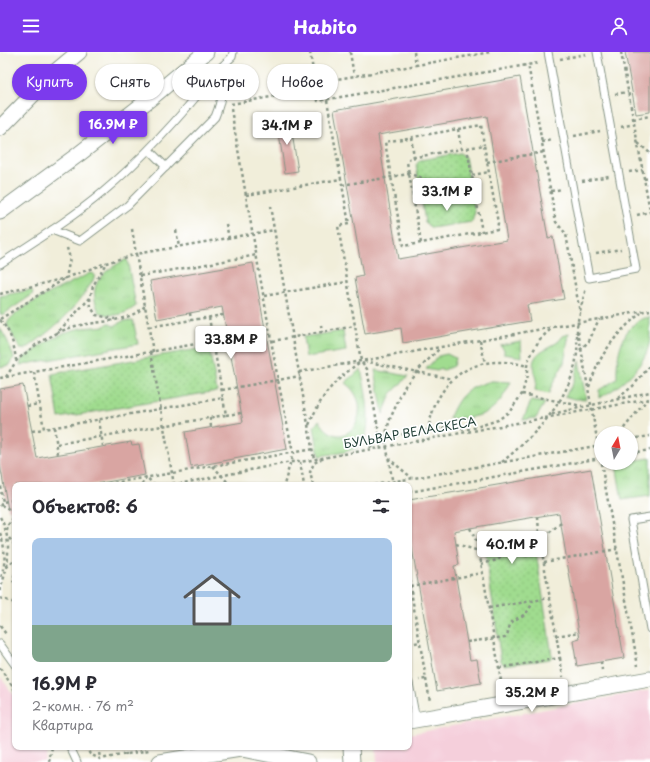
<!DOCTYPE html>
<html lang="ru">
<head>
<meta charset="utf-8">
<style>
  :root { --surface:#fff; --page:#f7f7f7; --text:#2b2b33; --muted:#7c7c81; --line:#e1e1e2; --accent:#7c3aed }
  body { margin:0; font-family:"Playpen Sans",sans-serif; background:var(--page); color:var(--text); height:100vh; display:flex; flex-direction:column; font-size:15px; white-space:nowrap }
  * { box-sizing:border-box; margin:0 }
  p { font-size:13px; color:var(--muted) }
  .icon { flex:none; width:22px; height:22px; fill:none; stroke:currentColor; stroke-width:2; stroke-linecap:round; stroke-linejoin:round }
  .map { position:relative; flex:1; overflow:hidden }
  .sheet { position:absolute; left:12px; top:430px; width:400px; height:268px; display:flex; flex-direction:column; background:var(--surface); border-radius:8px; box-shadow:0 1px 3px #0004 }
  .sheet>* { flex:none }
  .banner { position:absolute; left:12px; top:12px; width:400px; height:36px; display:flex; gap:8px }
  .needle { width:26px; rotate:10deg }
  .buttons { position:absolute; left:594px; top:374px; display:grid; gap:8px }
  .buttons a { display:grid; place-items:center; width:44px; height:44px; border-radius:50%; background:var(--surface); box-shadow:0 1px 3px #0004; font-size:20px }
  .price { position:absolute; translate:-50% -34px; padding:0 9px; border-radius:4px; background:#fff; color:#222; font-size:13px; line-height:26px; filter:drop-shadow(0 1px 2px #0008) }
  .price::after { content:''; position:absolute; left:50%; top:24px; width:12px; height:9px; margin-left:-6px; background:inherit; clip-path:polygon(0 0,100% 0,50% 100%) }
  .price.active { background:var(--accent); color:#fff }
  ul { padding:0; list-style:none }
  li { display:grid; align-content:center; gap:8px; height:212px; padding:0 20px }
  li+li { border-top:1px solid var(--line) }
  li span { display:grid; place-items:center; height:124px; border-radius:8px; color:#555 }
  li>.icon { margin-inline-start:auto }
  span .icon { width:72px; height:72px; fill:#fffc; stroke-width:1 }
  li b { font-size:17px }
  h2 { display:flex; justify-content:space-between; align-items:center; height:48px; padding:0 20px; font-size:17px }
  .tag { padding:0 14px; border-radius:18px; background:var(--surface); box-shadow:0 1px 3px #0004; font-size:14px; line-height:36px }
  .tag.active { background:var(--accent); color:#fff }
  header { display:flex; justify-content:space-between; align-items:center; height:52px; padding:0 20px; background:var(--accent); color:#fff; font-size:18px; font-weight:700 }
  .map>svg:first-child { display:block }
</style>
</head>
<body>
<header><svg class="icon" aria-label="menu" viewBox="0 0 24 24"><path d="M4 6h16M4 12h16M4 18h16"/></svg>Habito<svg class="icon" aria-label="person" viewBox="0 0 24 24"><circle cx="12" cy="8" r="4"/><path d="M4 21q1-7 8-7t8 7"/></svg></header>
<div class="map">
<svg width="650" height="710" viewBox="0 0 650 710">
  <defs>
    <pattern id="grass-tufts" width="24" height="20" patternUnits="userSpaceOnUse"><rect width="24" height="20" fill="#a0dc8f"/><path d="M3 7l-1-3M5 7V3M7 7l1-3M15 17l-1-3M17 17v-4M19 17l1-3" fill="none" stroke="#89be7c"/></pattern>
    <pattern id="park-dots" width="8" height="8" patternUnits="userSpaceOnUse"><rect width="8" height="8" fill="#a0dc8f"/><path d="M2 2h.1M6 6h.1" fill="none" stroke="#89be7c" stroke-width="1.8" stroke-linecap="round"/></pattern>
  </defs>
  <rect width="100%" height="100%" fill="#fff"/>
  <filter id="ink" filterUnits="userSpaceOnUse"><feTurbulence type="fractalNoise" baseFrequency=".025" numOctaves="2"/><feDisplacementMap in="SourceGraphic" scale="8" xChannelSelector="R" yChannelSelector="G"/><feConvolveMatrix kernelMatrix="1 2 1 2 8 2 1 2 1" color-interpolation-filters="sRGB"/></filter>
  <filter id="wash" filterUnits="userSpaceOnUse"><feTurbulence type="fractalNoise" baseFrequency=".012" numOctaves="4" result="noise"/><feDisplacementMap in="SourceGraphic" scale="16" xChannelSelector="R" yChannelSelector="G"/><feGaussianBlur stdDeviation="0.9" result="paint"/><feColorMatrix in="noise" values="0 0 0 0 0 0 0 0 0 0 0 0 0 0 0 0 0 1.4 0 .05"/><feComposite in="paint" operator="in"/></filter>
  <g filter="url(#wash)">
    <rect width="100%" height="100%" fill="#f1eeda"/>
    <g fill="#f5cfdb">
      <polygon points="0,624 15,645 15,695 48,695 45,710 0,710"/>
      <polygon points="650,638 650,710 377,710 376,695 409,695 409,682"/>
    </g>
    <g fill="url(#grass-tufts)" stroke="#608c62">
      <path d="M127,207L136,254C124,263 113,266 99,260C86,231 103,219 127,207Z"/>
      <path d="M90,221L94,222C95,227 91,232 88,236C72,262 50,279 26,297H20L7,273C8,258 76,229 90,221Z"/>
      <polygon points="31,238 33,240 32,243 4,262 0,262 0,244"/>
      <path d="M650,265C650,272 650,280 650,287C647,313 621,335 599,346V338L617,327C616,303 622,269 650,265Z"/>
      <path d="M133,268L138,292L20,313L21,308L25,305C42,294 57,281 77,277C86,275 96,275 105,274L108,271L114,274L123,269Z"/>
      <polygon points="0,276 7,288 14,305 10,313 0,315"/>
      <polygon points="343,279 346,299 306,305 303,285"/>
      <path d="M569,282L564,311L551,335L549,342L535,339C535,335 537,330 536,327C534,321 532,314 534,308C539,295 556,296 563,284Z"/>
      <polygon points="521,289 522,305 504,302 504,297 500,293"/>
      <polygon points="447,302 455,306 453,314 442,319 441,317 437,319 426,317 438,304"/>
      <polygon points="579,309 586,347 575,347 565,344 573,331"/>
      <path d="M361,317C365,335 376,383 358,395C348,401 331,402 319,404L314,375L319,368C343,409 380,356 345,331Z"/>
      <polygon points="375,318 408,324 391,342 383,362"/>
      <path d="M492,329L511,330C496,362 482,366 449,367C459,343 466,336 492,329Z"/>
      <polygon points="531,349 545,351 536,366 523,368"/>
      <polygon points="650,406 650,444 622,448 616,412 631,411 631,409"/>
    </g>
    <g fill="url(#park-dots)" stroke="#608c62">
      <polygon points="460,101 465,105 475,160 472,170 431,176 425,170 416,113 420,108"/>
      <polygon points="209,295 217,339 59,366 52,322"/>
      <polygon points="526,487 530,487 535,493 552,604 550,607 504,613 501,609 485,497 492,492"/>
    </g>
    <g id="blocks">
      <g fill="#d9a5a2" fill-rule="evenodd">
        <polygon points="625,0 650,0 650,60 636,62"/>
        <path d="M520,25L548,186L553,185L564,247L527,253L530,269L403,291L401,276L365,282L355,226L363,224L334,58ZM487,64L507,188L398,207L378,83Z"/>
        <polygon points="290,68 298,119 285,121 277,69"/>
        <polygon points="253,211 287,397 191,415 185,380 243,370 222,255 157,267 150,229"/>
        <polygon points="23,333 37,406 131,390 132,393 139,392 145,423 90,433 15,433 15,457 8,458 0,412 0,337"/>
        <polygon points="591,417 624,606 577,614 573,589 580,587 559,461 470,476 454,479 459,513 454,514 470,608 477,607 481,631 437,639 409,479 409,448"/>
      </g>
    </g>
  </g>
  <g filter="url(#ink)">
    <use href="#blocks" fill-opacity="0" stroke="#889687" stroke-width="1"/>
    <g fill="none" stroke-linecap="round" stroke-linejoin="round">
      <g stroke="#889687" stroke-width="9">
        <g id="lane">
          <polyline points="548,0 589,226 636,217 597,0"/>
          <polyline points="149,98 166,115"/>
          <path d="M52,178L80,189L128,153L215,65C222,48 224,35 218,18L232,5L233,0"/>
          <path d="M0,212C35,189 71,167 103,140C146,104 183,62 218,18"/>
          <polyline points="650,465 631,468 650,577"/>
          <polyline points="0,592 15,613"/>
          <polyline points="409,631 416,668"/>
          <polyline points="70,695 77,710"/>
        </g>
      </g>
      <g stroke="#889687" stroke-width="17">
        <g id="street">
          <polyline points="0,76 55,20 79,0"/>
          <polyline points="0,160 79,102 151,46 206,0"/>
          <polyline points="409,669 650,627"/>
          <polyline points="351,695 352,710"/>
          <polyline points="242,697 308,710"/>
          <polyline points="160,710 253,695"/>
        </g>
      </g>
      <g stroke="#889687" stroke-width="2.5" stroke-dasharray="3 3" stroke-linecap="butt">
        <polyline points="310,0 315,31"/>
        <polyline points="350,0 354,24"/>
        <polyline points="414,0 416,13"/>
        <polyline points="621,0 650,159"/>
        <polyline points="560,7 586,2"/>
        <polyline points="316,37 315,31 491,0"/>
        <polyline points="615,42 628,40"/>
        <polyline points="327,48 349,172 338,174 361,309 367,317 380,386"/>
        <polyline points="231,52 316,37 318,49 539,11"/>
        <polyline points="231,57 278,328 293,401 284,433"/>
        <polyline points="633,67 650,64"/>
        <polyline points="621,75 634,72"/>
        <polyline points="458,77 461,97"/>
        <polyline points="574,84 600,79"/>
        <polyline points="411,85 414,105"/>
        <polyline points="542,90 553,88"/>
        <polyline points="638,91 650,101"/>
        <polyline points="467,96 484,93 498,171 497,177 421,191 407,110 410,106 467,96 482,180"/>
        <polyline points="487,110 544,100"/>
        <polyline points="629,120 643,118"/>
        <polyline points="472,123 489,120"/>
        <polyline points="644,127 650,126"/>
        <polyline points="582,129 609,124"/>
        <path d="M342,133L409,122C433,127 447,143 476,145"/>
        <polyline points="551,139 562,137"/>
        <polyline points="246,143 341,127"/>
        <polyline points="270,154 314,407"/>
        <polyline points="637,163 650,160"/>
        <polyline points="226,172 229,186"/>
        <polyline points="176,178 179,195"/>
        <polyline points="421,191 403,194 385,90 481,73 484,93"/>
        <polyline points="596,201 621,197"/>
        <polyline points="140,224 257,203"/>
        <polyline points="0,242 66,226 70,206 67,196"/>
        <polyline points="264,244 347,230"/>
        <polyline points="90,246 91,255 96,263 115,267"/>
        <polyline points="580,259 586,236"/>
        <polyline points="190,261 191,268"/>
        <polyline points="209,265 213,289 228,287"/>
        <polyline points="0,267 66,226 106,211 136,202 132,177"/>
        <path d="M0,268C11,280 14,292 16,308"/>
        <polyline points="321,273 322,280"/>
        <polyline points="149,275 223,263"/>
        <polyline points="578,279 601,410"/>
        <path d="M57,281C64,278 73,274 81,273C102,269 129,270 145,254"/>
        <polyline points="480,288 485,311"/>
        <polygon points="213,289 223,346 44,377 34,320"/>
        <polyline points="272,289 355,274"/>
        <polyline points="580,298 589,289 599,267"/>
        <polyline points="151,300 174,433"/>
        <polyline points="153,300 136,202 274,178"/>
        <polyline points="364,309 452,327"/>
        <polyline points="299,320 650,258"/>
        <polyline points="6,325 17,308 37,292 57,281 90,246 93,234 106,211"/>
        <polyline points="0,326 34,320"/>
        <path d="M589,335C600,302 614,283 641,261"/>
        <polyline points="222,338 300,324"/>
        <polyline points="522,342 582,354"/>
        <polyline points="618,346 633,334 650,314"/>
        <polyline points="27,354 40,352"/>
        <polyline points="552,362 650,340"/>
        <polyline points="226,363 241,361"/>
        <polyline points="210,366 211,375"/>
        <polyline points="99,368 103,394"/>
        <path d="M309,373C322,342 333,330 360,310"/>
        <polyline points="54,375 58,402"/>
        <polyline points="32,379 44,377"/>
        <path d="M428,379C436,326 475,299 527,314"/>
        <polyline points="620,381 650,344"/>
        <polyline points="631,387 650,384"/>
        <polyline points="57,392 226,363 223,346"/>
        <polyline points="370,396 380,386 446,375 470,377 498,368 510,359 522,342 527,324 527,314 529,307 539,288 552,276"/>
        <polyline points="631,401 650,398"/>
        <polyline points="388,406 412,426"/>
        <polyline points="300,410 304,433"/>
        <path d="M502,410C535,383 572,347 577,301C578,287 575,275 580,261L566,182L556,170L528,12"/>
        <polyline points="601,411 638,614"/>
        <polyline points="213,414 230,433"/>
        <polyline points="102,433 313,397"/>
        <polyline points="142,433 146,425 155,433"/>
        <polyline points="173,433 291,410 300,410 650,347"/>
        <polyline points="313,433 310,420 314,411 321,407"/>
        <polyline points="374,433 601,393"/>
        <polyline points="393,433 385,385 390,367 405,334 416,320 440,296"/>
        <polyline points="0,434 3,450"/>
        <polyline points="409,440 601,406"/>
        <polyline points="1,453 15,460"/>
        <polyline points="0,454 3,450 15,448"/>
        <path d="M0,465C9,481 9,497 7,515"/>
        <polyline points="538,465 539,482"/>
        <polyline points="15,474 15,482"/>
        <polyline points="470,476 478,493"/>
        <polyline points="7,479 8,473 15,464"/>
        <path d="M0,481C6,497 6,513 0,528"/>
        <polyline points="9,486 15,493"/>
        <polyline points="540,488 561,471"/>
        <polyline points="456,492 479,499"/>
        <polyline points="544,510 617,497"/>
        <polyline points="481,512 498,508 506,501 516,501 526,504 542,502"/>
        <polyline points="15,523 13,528 15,534"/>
        <polyline points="409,527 426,627 419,628"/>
        <polyline points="410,534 482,521"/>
        <polyline points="0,539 7,515 15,507"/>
        <polyline points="0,546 15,551"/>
        <polyline points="489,556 550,546"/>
        <polyline points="0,574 6,582"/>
        <polyline points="556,584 579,580"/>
        <path d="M467,590L505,585C509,581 508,578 510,573C515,563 526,569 533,549"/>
        <polyline points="409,592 420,590"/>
        <polyline points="560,606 563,625"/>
        <polyline points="601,610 602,618"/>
        <polyline points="0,616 15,638"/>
        <polyline points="499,616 560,606 539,482 478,493 499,616 502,636"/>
        <polyline points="426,627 430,649"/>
        <polyline points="85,695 90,702 100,707 149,698"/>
        <polyline points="98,695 100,706"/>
        <polyline points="125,695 126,703"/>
        <polyline points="49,710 52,695"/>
      </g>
      <use href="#lane" stroke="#fff" stroke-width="7"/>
      <use href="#street" stroke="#fff" stroke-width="15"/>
    </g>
  </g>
  <g text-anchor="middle" stroke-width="3.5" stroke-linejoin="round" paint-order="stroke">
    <g font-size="12" fill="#1f3d34" stroke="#fff">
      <text transform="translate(410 381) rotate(-10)" y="4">БУЛЬВАР ВЕЛАСКЕСА</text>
    </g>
  </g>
</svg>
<div class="buttons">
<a><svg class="needle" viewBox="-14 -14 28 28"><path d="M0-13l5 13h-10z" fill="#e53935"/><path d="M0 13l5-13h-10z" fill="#7c7c81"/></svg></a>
</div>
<b class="price active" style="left:113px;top:93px">16.9M ₽</b>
<b class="price" style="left:287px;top:94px">34.1M ₽</b>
<b class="price" style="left:447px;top:160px">33.1M ₽</b>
<b class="price" style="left:231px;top:308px">33.8M ₽</b>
<b class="price" style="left:512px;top:513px">40.1M ₽</b>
<b class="price" style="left:532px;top:661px">35.2M ₽</b>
<div class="banner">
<a class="tag active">Купить</a>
<a class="tag">Снять</a>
<a class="tag">Фильтры</a>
<a class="tag">Новое</a>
</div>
<section class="sheet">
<h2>Объектов: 6<svg class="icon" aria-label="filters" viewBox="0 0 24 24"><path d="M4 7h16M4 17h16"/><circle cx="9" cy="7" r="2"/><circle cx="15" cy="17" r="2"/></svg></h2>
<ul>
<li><span style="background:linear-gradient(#a9c7e8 70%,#7fa58c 0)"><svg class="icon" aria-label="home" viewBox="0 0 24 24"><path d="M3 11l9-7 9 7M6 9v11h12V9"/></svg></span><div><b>16.9M ₽</b><p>2-комн. · 76 m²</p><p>Квартира</p></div></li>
</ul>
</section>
</div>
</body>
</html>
